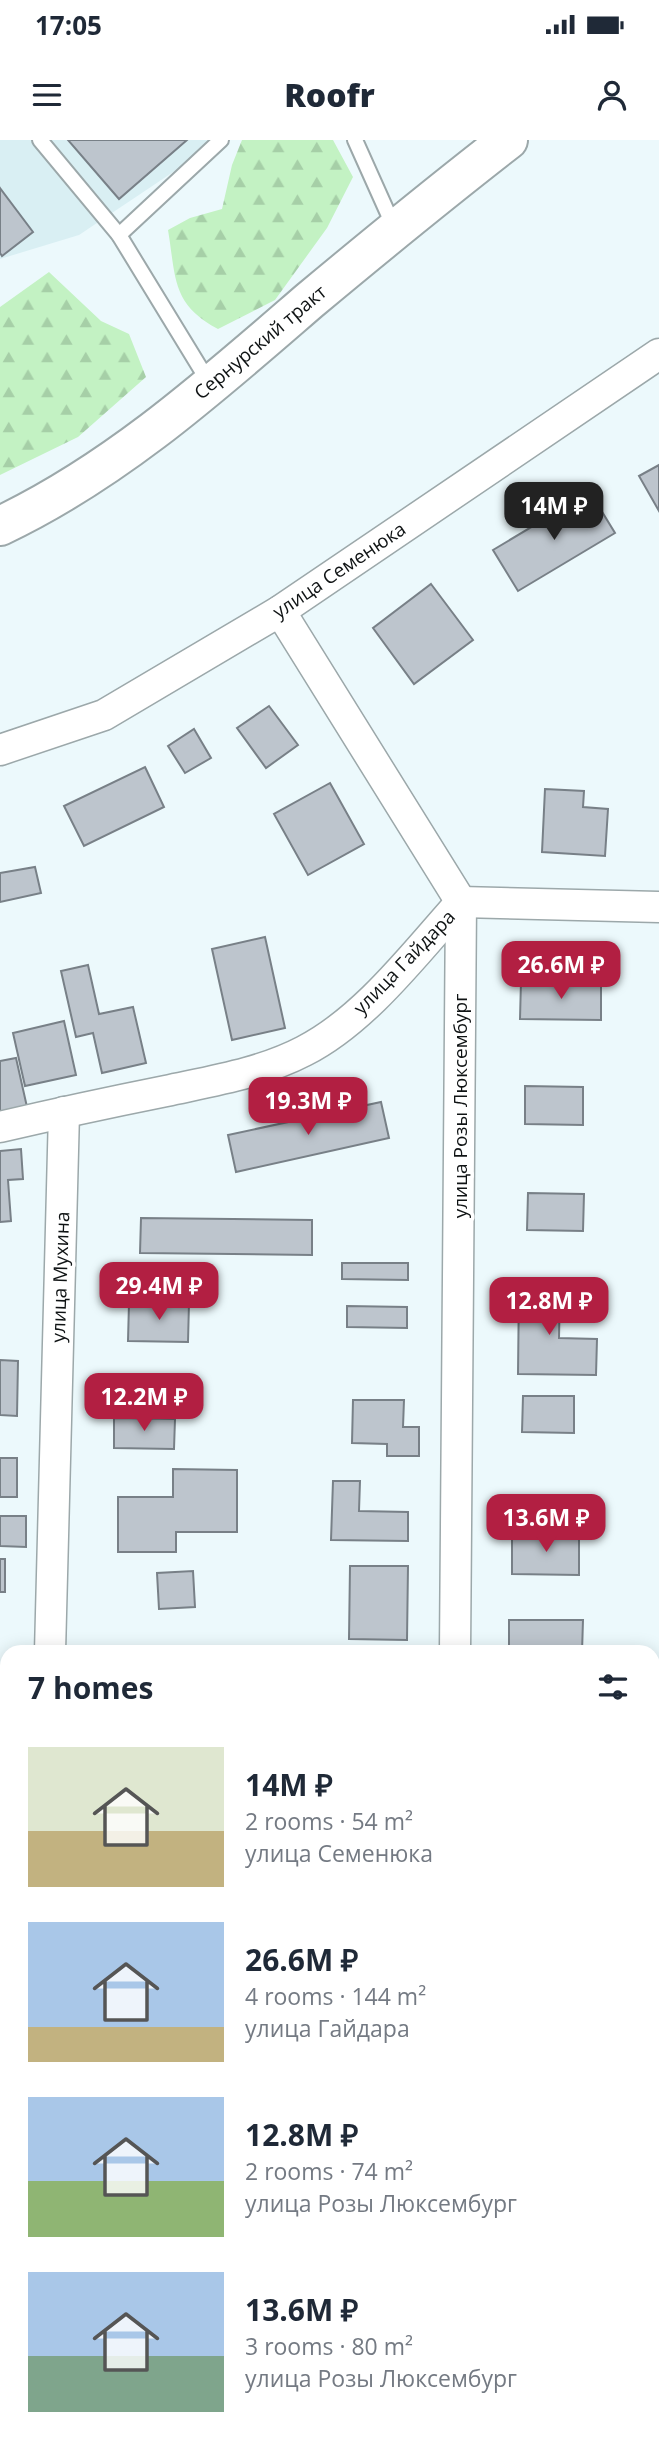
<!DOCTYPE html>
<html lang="en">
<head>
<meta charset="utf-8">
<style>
  :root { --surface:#fff; --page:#f2f2f3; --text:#1f2937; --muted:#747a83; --accent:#b21f42 }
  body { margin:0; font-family:"Open Sans",sans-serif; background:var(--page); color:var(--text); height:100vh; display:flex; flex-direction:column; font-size:26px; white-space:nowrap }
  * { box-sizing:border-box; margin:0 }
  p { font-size:23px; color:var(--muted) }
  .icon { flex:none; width:38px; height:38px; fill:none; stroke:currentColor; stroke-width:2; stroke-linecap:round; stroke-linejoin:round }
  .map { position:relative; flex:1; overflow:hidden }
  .details { position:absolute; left:0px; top:1505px; width:660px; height:800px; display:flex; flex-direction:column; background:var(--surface); border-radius:21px 21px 0 0; box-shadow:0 4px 18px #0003 }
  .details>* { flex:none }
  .price { position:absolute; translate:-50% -60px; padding:0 16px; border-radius:14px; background:var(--accent); color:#fff; font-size:23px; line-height:46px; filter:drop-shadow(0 2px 4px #0008) }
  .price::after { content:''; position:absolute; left:50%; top:42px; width:21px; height:16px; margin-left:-10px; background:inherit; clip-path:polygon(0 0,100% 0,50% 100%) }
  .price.current { background:#222; color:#fff }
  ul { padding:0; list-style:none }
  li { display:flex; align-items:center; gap:21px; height:175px; padding:0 28px }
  li span { display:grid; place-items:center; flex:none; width:196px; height:140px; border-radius:0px; color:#555 }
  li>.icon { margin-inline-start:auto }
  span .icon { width:84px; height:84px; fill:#fffc; stroke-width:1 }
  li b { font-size:30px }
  h2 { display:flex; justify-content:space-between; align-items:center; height:84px; padding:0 28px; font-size:30px }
  .status { display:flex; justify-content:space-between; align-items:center; height:49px; padding:0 35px; background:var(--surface); direction:ltr }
  .status svg { height:19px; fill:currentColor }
  header { display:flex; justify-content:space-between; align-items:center; height:91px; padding:0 28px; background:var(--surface); font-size:32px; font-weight:800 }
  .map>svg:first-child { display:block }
</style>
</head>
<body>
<div class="status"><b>17:05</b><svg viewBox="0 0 49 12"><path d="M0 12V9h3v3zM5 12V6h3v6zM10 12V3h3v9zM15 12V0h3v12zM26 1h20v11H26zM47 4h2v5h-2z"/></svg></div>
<header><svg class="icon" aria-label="menu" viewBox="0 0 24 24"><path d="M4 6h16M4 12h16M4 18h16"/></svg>Roofr<svg class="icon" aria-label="person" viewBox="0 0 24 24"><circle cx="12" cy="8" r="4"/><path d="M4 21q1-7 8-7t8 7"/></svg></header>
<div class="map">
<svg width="659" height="2304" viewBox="0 0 659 2304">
  <defs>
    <pattern id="forest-firs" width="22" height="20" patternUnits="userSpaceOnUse" patternTransform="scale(1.75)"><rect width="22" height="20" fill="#c3f2c3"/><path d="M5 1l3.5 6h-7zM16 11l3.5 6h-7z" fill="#a6cfa7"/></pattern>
  </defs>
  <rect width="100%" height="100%" fill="#ecf9fc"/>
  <polygon fill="#d9eff3" points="0,0 221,0 79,95 0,119"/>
  <g fill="url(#forest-firs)">
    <path d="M242,0H333L353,37L327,88L275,160L218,189C171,164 176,137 168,90L190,78L222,69L232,25Z"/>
    <polygon points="49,132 101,181 129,194 146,237 78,297 0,335 0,167"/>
  </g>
  <g fill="#bdc5cd" stroke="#788087" stroke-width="2">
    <polygon points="68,0 187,0 119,59"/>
    <polygon points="0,48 33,92 2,116 0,113"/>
    <polygon points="659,325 659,371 639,336"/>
    <polygon points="590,352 615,393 518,451 493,410"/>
    <polygon points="431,444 473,500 414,544 373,488"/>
    <polygon points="269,566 298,605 266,628 237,588"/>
    <polygon points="194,589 211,618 185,633 168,606"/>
    <polygon points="145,627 164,667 84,706 64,666"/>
    <polygon points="330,643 364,704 308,735 274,674"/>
    <polygon points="545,649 584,651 583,667 608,669 605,716 542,712"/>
    <polygon points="35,727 41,753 0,762 0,733"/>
    <polygon points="265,797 285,888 232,900 212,809"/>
    <polygon points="88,825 99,874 133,867 146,923 102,933 93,893 76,897 61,831"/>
    <polygon points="521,841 601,842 601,880 520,879"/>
    <polygon points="64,881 76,935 25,946 13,893"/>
    <polygon points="16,918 27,967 0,973 0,921"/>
    <polygon points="525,946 583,947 583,985 525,984"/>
    <polygon points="381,962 389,998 236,1032 228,995"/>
    <polygon points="21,1009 23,1039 8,1040 11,1081 0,1082 0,1011"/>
    <polygon points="528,1053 584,1054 583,1091 527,1090"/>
    <polygon points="141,1078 312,1080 312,1115 140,1113"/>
    <polygon points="342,1123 408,1123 408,1140 342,1139"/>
    <polygon points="519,1145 560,1146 559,1198 597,1199 596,1235 518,1234"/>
    <polygon points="129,1163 189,1163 188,1202 128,1201"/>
    <polygon points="347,1166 407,1167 407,1188 347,1187"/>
    <polygon points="0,1220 18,1221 17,1276 0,1275"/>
    <polygon points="126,1242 190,1243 190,1267 126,1266"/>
    <polygon points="523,1256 574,1256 574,1293 522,1292"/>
    <polygon points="353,1260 404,1260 403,1287 419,1287 419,1316 387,1316 387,1304 352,1303"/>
    <polygon points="114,1278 175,1279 174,1309 114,1308"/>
    <rect x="0" y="1318" width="17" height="39"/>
    <polygon points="173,1329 237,1330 237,1392 176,1392 176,1412 118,1412 118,1357 173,1357"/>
    <polygon points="333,1341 360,1341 359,1371 408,1372 408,1401 331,1400"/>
    <polygon points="0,1376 26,1376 26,1407 0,1406"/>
    <polygon points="512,1394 579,1394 579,1435 512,1434"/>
    <rect x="0" y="1419" width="5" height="33"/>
    <polygon points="350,1426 408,1426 407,1500 349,1499"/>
    <polygon points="193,1431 195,1467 159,1469 157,1433"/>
    <polygon points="509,1480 583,1480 582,1512 509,1512"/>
    <rect x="0" y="1572" width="7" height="69"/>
    <polygon points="3,1738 7,1738 7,1802 1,1802"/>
    <polygon points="0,1930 7,1931 7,2017 0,2017"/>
    <rect x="334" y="2298" width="67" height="6"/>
    <rect x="24" y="2301" width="61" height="3"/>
  </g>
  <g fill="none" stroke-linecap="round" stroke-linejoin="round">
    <g stroke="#9ca8aa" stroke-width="18">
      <g id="service">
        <polyline points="40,0 119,95 210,244"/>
        <polyline points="355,0 394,87"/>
        <polyline points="119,95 221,0"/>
        <polyline points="0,2259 7,2259"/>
      </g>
    </g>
    <g stroke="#9ca8aa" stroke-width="33">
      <g id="minor">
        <polyline points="280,471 461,762 455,1512"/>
        <polyline points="0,610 104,575 280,471 659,214"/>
        <path d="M0,987C55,974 111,962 166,951C212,941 262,933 304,911C365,880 416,812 461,762L659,767"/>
        <polyline points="50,1512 64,972"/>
        <polyline points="0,1679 7,1679"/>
        <polyline points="653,1693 659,1693"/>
        <polyline points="106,2304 106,2298"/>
        <polyline points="449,2304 449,2298"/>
      </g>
    </g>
    <g stroke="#9ca8aa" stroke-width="42">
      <path id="secondary" d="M0,386C116,331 213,244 309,161C375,106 441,52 508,0"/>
    </g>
    <use href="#service" stroke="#fff" stroke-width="14"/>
    <use href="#minor" stroke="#fff" stroke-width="30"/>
    <use href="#secondary" stroke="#fff" stroke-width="38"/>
  </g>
  <g text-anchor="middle" stroke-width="7" stroke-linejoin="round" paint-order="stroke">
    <g font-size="19" fill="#0f1314" stroke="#fff">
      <text transform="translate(260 202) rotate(-40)" y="7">Сернурский тракт</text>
      <text transform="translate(339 430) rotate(-34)" y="7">улица Семенюка</text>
      <text transform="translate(404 822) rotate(-46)" y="7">улица Гайдара</text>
      <text transform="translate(460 966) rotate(-90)" y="7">улица Розы Люксембург</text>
      <text transform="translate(60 1137) rotate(-88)" y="7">улица Мухина</text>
    </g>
  </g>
</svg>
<b class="price current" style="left:554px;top:402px">14M ₽</b>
<b class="price" style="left:561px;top:861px">26.6M ₽</b>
<b class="price" style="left:308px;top:997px">19.3M ₽</b>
<b class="price" style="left:159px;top:1182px">29.4M ₽</b>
<b class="price" style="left:549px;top:1197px">12.8M ₽</b>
<b class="price" style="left:144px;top:1293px">12.2M ₽</b>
<b class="price" style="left:546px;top:1414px">13.6M ₽</b>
<section class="details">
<h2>7 homes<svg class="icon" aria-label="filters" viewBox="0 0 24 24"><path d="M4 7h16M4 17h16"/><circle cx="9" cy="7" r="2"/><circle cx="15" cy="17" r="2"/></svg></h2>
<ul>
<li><span style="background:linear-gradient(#dfe7d0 60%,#c2b280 0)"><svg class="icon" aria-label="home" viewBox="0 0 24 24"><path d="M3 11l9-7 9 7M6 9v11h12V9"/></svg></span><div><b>14M ₽</b><p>2 rooms · 54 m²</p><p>улица Семенюка</p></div></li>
<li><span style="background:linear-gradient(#a9c7e8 75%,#c2b280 0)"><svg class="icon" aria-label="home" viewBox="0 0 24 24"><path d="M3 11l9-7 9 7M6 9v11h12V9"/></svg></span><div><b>26.6M ₽</b><p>4 rooms · 144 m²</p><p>улица Гайдара</p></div></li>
<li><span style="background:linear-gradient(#a9c7e8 60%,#8fb573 0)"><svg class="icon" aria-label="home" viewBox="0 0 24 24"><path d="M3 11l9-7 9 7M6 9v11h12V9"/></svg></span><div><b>12.8M ₽</b><p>2 rooms · 74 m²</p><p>улица Розы Люксембург</p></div></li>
<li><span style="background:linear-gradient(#a9c7e8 60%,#7fa58c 0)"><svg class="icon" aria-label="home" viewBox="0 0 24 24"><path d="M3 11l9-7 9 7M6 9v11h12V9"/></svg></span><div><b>13.6M ₽</b><p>3 rooms · 80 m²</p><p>улица Розы Люксембург</p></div></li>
</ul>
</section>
</div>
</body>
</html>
